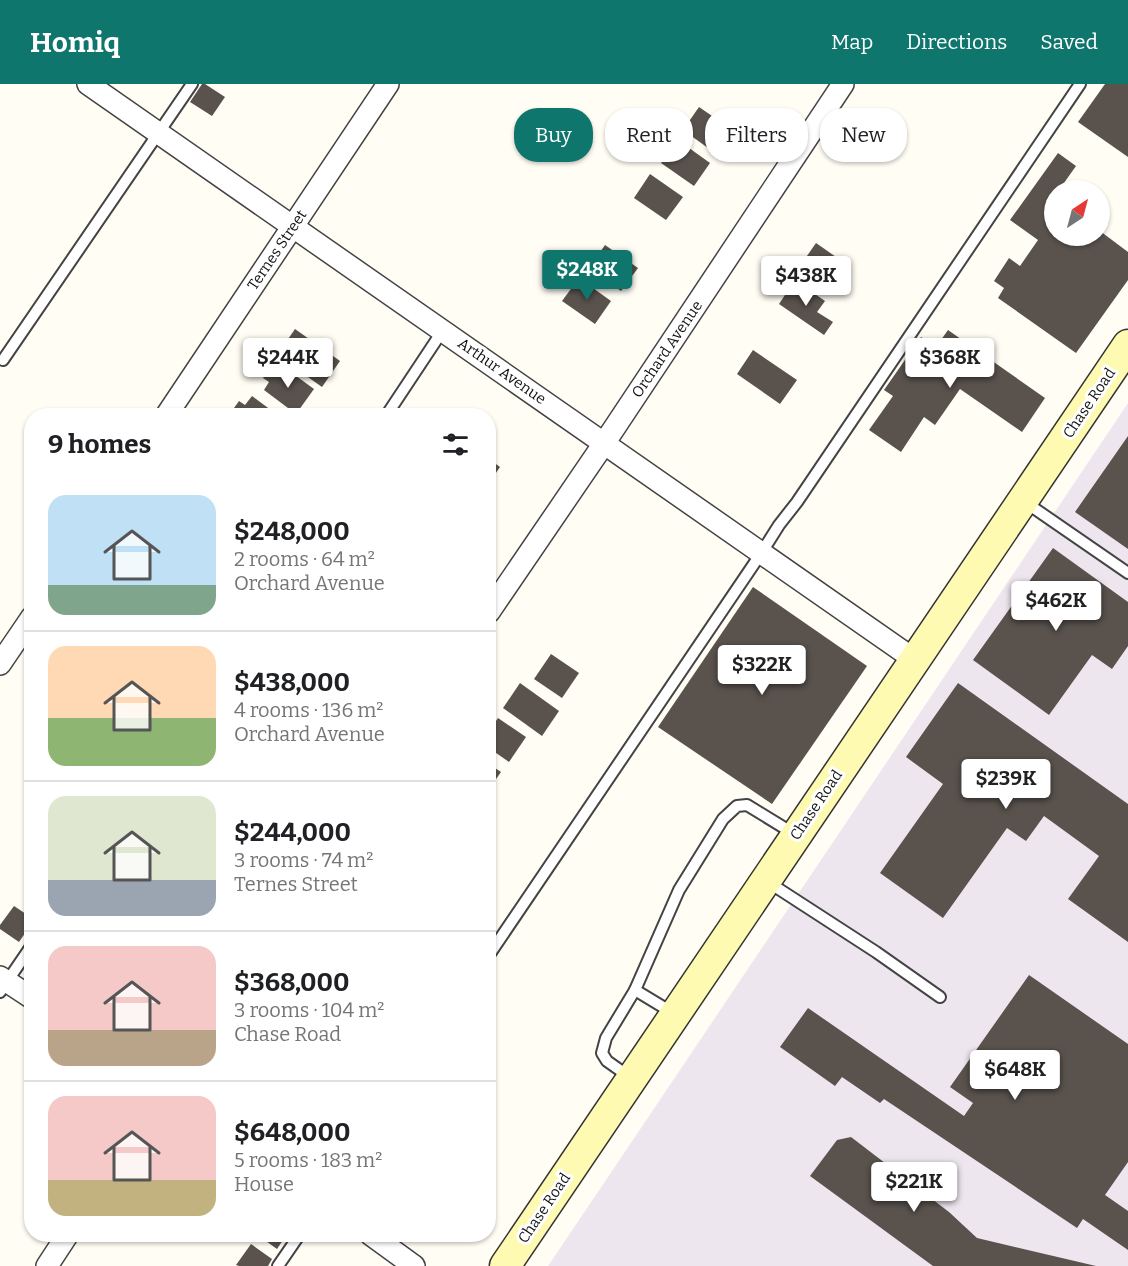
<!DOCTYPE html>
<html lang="en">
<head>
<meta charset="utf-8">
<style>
  :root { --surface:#fff; --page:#f6f6f6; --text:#202124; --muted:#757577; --line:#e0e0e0; --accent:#0f766e }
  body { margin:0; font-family:Bitter,serif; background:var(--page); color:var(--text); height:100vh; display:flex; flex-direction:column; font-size:22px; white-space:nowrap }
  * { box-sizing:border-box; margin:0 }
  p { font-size:20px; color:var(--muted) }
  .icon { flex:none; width:33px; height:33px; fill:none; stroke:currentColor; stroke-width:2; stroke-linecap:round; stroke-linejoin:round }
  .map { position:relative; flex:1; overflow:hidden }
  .side { position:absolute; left:24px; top:324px; width:472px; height:834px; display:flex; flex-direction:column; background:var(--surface); border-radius:24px; box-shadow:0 2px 4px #0004 }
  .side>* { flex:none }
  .banner { position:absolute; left:514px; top:24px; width:524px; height:54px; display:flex; gap:12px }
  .needle { width:39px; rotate:36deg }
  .fabs { position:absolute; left:1044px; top:96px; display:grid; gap:12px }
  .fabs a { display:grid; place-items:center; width:66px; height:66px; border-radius:50%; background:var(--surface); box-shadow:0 2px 4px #0004; font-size:30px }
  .price { position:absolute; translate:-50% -51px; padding:0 14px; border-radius:6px; background:#fff; color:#222; font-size:20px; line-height:39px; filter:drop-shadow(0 2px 3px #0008) }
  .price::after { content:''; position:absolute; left:50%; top:36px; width:18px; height:14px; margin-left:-9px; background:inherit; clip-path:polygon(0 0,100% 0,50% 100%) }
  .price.selected { background:var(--accent); color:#fff }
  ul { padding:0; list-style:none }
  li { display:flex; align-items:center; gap:18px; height:150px; padding:0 24px }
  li+li { border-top:2px solid var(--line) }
  li span { display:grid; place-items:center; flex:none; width:168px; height:120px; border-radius:18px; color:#555 }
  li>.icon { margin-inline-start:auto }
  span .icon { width:72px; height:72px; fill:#fffc; stroke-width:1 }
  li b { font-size:26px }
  h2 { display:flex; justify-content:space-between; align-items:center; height:72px; padding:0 24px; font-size:26px }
  .chip { padding:0 21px; border-radius:24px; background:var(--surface); box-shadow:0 2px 4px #0004; font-size:21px; line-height:54px }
  .chip.selected { background:var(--accent); color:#fff }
  header { display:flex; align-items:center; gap:36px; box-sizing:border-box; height:84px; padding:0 30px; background:var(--accent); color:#fff }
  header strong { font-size:28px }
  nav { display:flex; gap:33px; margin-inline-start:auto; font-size:21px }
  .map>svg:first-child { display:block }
</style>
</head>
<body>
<header>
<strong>Homiq</strong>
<nav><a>Map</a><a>Directions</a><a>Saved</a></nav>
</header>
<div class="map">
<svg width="1128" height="1182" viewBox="0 0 1128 1182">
  <rect width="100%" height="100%" fill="#fffdf4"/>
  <polygon fill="#eee6ef" points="1128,319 1128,1182 548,1182 643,1041"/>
  <g fill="#59524d">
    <polygon points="202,0 205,0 225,13 212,32 190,18"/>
    <polygon points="1105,0 1128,0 1128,73 1078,38"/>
    <polygon points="699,23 731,45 715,69 683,46"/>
    <polygon points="678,56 710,79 694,102 661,79"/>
    <polygon points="1058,69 1076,82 1059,106 1054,106 1053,114 1054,152 1100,152 1100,147 1128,168 1128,196 1076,269 998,214 1004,204 994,197 1009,174 1020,182 1038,156 1010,136"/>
    <polygon points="650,90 683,113 666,136 634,114"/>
    <polygon points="816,159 849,182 833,205 800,182"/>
    <polygon points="605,161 638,184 621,207 589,184"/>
    <polygon points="579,194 611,217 595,240 562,217"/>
    <polygon points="795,196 825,217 817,228 833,238 824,251 779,220"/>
    <polygon points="295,245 340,277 322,303 281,274 288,264 284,261"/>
    <polygon points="948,246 1045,314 1022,348 960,305 935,341 924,333 901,368 869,346 893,312 884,306 921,253 936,263"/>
    <polygon points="753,266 797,296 780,320 737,290"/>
    <polygon points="281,281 314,305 296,330 264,306 269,298 263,294 268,286 274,291"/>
    <polygon points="252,312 279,332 238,332 240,329 234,324 239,317 245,321"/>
    <polygon points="1128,352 1128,465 1075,428"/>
    <polygon points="489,375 500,383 489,399"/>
    <polygon points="1053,464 1128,518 1128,562 1112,585 1092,571 1049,631 973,576"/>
    <polygon points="753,503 867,582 772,720 658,643"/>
    <polygon points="551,570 579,589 562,614 534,595"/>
    <polygon points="520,599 559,627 542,652 503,624"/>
    <polygon points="958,599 1128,720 1128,858 1068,815 1099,772 1044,732 1026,757 1007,744 943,834 880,789 943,700 906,673"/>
    <polygon points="498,634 526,653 509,678 489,664 489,647"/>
    <polygon points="489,680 501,688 489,705"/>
    <polygon points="14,822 32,834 32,839 19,858 0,845 0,841"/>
    <polygon points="1029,891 1128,960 1128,1078 1105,1111 1128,1127 1128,1166 1083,1135 1077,1144 884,1015 880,1019 842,993 835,1002 780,963 808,924 964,1032 973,1019 950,1003"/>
    <polygon points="851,1053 949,1128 977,1154 1096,1182 933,1182 810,1092 837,1056"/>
    <polygon points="256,1150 287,1150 277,1165"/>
    <polygon points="251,1160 272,1175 268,1182 239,1182 236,1181"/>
  </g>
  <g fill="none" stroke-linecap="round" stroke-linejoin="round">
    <g stroke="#444" stroke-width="14">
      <g id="lane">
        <polyline points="3,276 192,0"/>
        <polyline points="386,332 443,246"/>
        <polyline points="1025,418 1128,489"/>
        <polyline points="768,798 876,868 940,913"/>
        <polyline points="489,871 762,468 779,441 797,418 1080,0"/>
        <polyline points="0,908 32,861"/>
        <polyline points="673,929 635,906 679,806 723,735 737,722 747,721 796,751"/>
        <polyline points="631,994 607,977 602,969 606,954 635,906"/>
        <polyline points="278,1182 300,1150"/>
      </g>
    </g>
    <g stroke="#444" stroke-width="24">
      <g id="street">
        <polyline points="88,0 915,576"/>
        <polyline points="166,332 388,0"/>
        <polyline points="489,528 605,358 843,0"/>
        <polyline points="0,580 32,533"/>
        <polyline points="0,893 32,914"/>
        <polyline points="370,1150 414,1182"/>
        <polyline points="47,1182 68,1150"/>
      </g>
    </g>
    <g stroke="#333" stroke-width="33">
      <polyline id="secondary" points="505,1182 1128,261"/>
    </g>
    <use href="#lane" stroke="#fff" stroke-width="10"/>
    <use href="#street" stroke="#fff" stroke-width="21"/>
    <use href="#secondary" stroke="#fefab1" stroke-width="30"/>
  </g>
  <g text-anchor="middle" stroke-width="6" stroke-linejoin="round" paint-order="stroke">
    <g font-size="15" fill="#111" stroke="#fff">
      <text transform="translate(277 166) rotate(-56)" y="5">Ternes Street</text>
      <text transform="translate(667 265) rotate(-56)" y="5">Orchard Avenue</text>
      <text transform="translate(502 287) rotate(35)" y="5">Arthur Avenue</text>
      <text transform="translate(1089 319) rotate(-56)" y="5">Chase Road</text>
      <text transform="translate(816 721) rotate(-56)" y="5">Chase Road</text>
      <text transform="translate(544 1124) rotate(-56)" y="5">Chase Road</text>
    </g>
  </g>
</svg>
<div class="fabs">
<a><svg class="needle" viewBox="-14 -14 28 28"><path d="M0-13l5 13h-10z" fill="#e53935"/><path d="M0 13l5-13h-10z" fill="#757577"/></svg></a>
</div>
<b class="price selected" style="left:587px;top:217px">$248K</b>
<b class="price" style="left:806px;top:223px">$438K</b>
<b class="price" style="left:288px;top:305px">$244K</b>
<b class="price" style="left:950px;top:305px">$368K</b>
<b class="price" style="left:1056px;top:548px">$462K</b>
<b class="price" style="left:762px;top:612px">$322K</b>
<b class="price" style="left:1006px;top:726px">$239K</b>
<b class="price" style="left:1015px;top:1017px">$648K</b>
<b class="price" style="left:914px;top:1129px">$221K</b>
<div class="banner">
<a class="chip selected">Buy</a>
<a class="chip">Rent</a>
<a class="chip">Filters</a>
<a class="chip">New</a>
</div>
<section class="side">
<h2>9 homes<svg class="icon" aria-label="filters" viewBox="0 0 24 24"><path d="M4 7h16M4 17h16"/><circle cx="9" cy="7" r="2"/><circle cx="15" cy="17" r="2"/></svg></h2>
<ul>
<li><span style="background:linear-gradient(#bfe0f5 75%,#7fa58c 0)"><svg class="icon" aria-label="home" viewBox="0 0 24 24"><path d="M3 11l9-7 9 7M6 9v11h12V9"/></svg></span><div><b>$248,000</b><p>2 rooms · 64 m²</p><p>Orchard Avenue</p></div></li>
<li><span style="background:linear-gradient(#ffd9b3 60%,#8fb573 0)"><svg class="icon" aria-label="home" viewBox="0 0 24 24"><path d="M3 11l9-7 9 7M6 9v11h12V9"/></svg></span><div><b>$438,000</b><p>4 rooms · 136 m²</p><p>Orchard Avenue</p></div></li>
<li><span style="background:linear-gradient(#dfe7d0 70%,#9aa5b1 0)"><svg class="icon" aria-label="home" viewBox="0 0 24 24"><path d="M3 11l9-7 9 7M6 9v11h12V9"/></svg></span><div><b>$244,000</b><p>3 rooms · 74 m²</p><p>Ternes Street</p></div></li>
<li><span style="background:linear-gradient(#f6c9c9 70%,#b9a48a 0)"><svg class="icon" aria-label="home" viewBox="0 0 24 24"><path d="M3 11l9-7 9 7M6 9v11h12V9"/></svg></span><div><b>$368,000</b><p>3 rooms · 104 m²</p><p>Chase Road</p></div></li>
<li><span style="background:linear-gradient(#f6c9c9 70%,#c2b280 0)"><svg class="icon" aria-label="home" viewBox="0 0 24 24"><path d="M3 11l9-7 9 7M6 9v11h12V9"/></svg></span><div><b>$648,000</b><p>5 rooms · 183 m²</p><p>House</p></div></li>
</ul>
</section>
</div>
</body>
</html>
